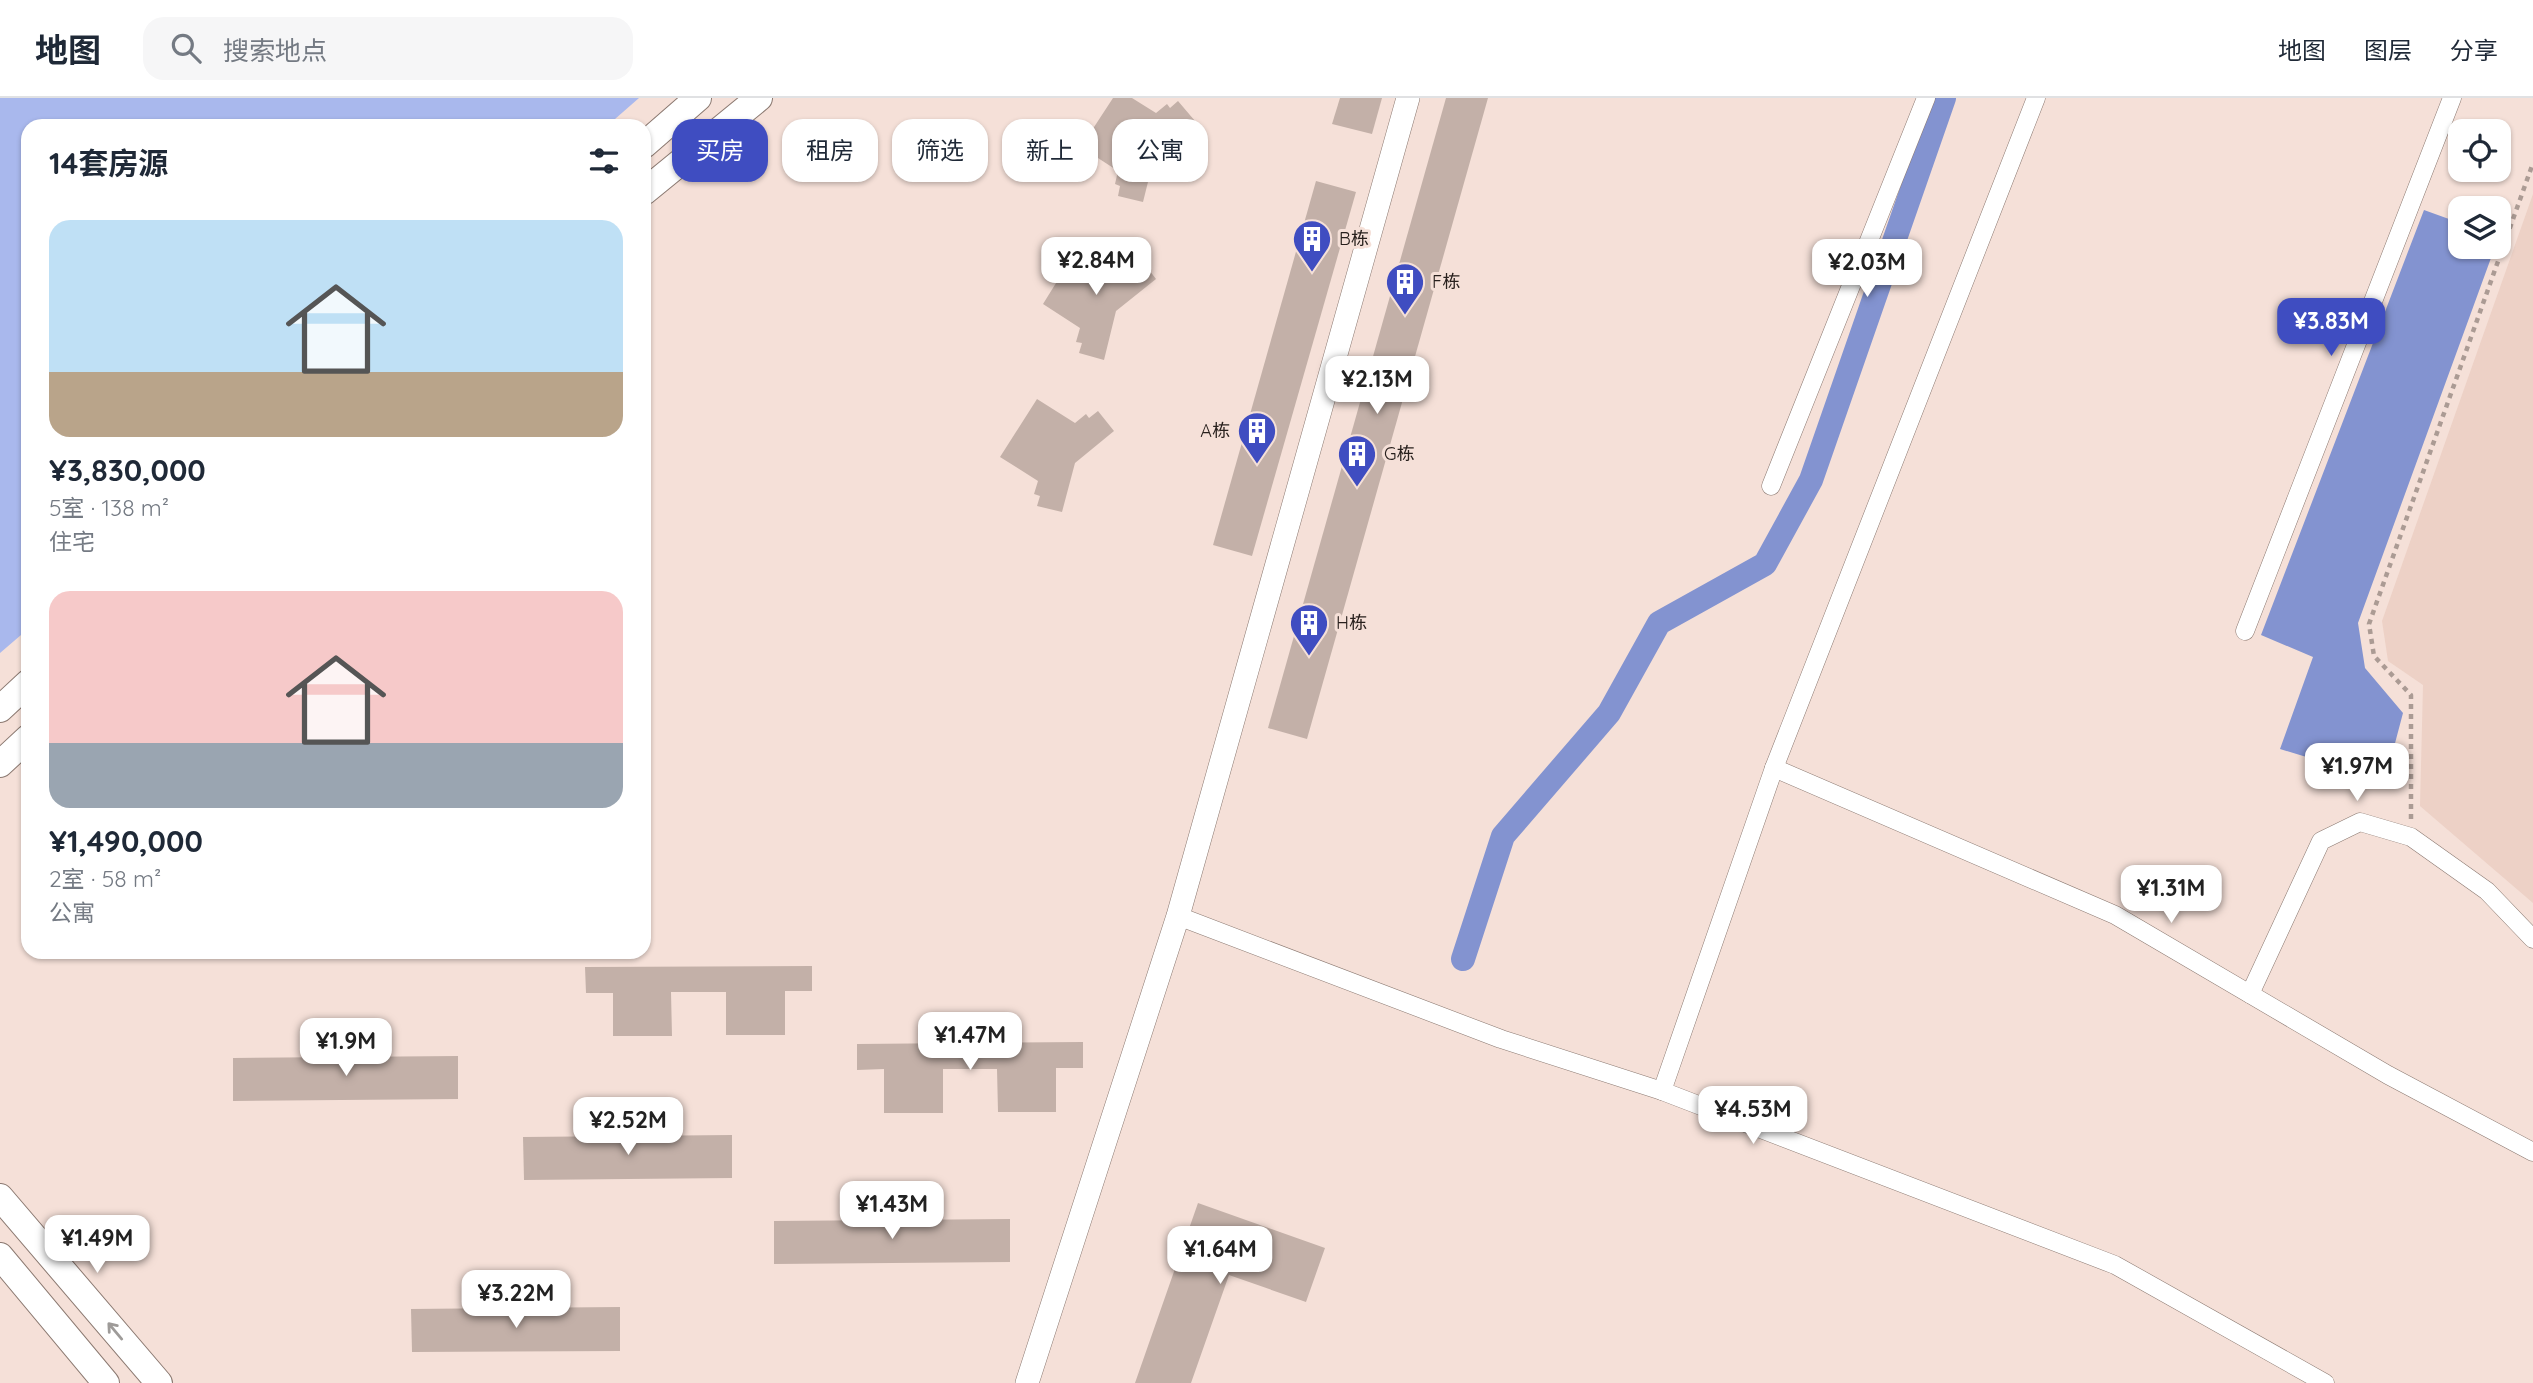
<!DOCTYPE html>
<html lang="zh">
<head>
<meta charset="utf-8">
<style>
  :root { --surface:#fff; --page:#f6f6f7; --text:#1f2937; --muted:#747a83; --line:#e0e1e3; --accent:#3f4dc1 }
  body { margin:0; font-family:Quicksand,"Noto Sans SC",sans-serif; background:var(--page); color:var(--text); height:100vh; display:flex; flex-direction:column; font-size:26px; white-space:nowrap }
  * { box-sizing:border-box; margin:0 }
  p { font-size:23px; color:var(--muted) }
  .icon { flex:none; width:38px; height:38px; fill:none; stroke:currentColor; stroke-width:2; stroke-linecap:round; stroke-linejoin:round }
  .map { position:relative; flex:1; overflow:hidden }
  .side { position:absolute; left:21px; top:21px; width:630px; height:840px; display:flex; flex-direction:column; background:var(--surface); border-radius:21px; box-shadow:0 2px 5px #0004 }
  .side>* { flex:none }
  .guide { position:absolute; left:672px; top:21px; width:665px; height:63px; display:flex; gap:14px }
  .tools { position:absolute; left:2448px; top:21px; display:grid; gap:14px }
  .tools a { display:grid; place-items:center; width:63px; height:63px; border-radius:14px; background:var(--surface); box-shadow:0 2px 5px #0004; font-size:35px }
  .price { position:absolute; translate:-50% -60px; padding:0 16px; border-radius:14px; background:#fff; color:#222; font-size:23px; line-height:46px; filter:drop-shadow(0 2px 4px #0008) }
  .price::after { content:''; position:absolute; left:50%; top:42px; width:21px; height:16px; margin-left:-10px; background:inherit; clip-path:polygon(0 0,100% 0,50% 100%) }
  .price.on { background:var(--accent); color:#fff }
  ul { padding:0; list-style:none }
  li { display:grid; align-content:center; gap:14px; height:371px; padding:0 28px }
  li span { display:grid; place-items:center; height:217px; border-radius:21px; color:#555 }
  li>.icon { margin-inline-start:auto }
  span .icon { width:126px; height:126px; fill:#fffc; stroke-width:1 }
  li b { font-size:30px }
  h2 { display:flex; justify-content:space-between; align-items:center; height:84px; padding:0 28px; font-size:30px }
  .pill { padding:0 24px; border-radius:21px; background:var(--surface); box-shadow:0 2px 5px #0004; font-size:24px; line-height:63px }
  .pill.on { background:var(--accent); color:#fff }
  header { display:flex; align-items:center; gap:42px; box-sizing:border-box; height:98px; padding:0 35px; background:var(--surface); border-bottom:2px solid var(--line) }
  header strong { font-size:33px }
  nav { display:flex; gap:38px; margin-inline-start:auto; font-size:24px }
  .search { width:490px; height:63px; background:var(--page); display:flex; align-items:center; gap:18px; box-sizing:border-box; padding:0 24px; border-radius:21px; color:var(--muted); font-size:26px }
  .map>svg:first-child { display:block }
</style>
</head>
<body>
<header>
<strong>地图</strong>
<div class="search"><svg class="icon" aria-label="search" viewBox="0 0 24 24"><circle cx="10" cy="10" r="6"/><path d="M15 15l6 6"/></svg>搜索地点</div>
<nav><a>地图</a><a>图层</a><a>分享</a></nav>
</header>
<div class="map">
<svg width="2533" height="1285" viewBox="0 0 2533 1285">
  <rect width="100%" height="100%" fill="#f5e0d8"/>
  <polygon fill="#edd1c6" points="2533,96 2533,805 2420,708 2423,587 2388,563 2382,523"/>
  <polygon fill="#a9b8ed" points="0,0 639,0 607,28 28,28 28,531 0,555"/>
  <polygon fill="#8393d0" points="2424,112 2460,125 2460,149 2495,149 2358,525 2365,570 2403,615 2385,683 2280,651 2313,559 2261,537"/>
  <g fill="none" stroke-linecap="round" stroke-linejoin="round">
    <polyline stroke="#8393d0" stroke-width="24" points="1463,861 1503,738 1609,615 1659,525 1765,466 1811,382 1944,0"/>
  </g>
  <g fill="#c3b0a8">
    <polygon points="1113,0 1132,0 1156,15 1167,6 1170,10 1178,3 1195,23 1155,56 1143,104 1118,98 1120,88 1115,86 1118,73 1081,49"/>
    <polygon points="1340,0 1382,0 1372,36 1332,26"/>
    <polygon points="1446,0 1488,0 1307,641 1268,630"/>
    <polygon points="1316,83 1356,94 1252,458 1213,447"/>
    <polygon points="1079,148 1117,172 1128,163 1132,167 1140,160 1156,181 1116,213 1104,262 1079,255 1082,245 1076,244 1080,230 1043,206"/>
    <polygon points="1037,301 1075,325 1086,316 1089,320 1098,313 1114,333 1075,365 1062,414 1037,408 1040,398 1034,396 1038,383 1000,359"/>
    <polygon points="812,868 812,893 785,893 785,937 726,937 726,894 671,894 672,938 613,938 613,895 586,895 585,869"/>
    <polygon points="1083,944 1083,970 1056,970 1056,1014 998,1014 997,971 943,971 943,1015 884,1015 884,971 857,972 857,946"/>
    <polygon points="458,958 458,1001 233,1003 233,960"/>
    <polygon points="732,1037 732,1080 524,1082 523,1039"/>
    <polygon points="1198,1105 1325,1150 1306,1204 1229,1177 1191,1285 1135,1285"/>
    <polygon points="1010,1121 1010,1164 774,1166 774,1123"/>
    <polygon points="620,1209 620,1253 412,1254 411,1211"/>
  </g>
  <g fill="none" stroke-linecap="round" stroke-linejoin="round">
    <g stroke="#8b7971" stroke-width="19">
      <g id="minor">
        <polyline points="1771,388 1926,0"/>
        <polyline points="2245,533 2452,0"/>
        <polyline points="1774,670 2115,817 2388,977 2533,1054"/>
        <polyline points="1178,818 1501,941 1662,993 2115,1167 2325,1285"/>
        <polyline points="2250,896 2321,743 2360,724 2411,739 2487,793 2533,841"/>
        <polyline points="1662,993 1774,670 2036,0"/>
      </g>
    </g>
    <g stroke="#8b7971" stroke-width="24">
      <polyline id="tertiary" points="1027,1285 1178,818 1408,0"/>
    </g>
    <g stroke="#8b7971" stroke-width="28">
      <g id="secondary">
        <polyline points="644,47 698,0"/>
        <polyline points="644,94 759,0"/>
        <polyline points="0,611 28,585"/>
        <polyline points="0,666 28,640"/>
        <polyline points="0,1099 159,1285"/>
        <polyline points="0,1158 106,1285"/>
      </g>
    </g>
    <polyline stroke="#ab9b94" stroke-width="4.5" stroke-dasharray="5 5" stroke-linecap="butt" points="2411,721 2411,597 2374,558 2369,526 2533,65"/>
    <use href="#minor" stroke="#fff" stroke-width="18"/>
    <use href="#tertiary" stroke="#fff" stroke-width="23"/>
    <use href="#secondary" stroke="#fff" stroke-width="26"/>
  </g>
  <defs><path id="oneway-shaft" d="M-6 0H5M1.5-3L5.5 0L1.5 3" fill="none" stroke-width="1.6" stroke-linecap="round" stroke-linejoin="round" transform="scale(1.75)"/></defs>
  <use stroke="#9e9b99" href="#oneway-shaft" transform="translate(115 1233) rotate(-130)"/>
  <defs>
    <g id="building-pin" transform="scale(2.0125)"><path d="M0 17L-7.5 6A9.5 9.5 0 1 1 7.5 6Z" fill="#3f4dc1" stroke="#f5e0d8"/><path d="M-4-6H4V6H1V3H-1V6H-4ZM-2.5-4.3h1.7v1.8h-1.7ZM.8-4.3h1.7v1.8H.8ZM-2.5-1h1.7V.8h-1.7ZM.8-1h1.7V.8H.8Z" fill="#fff"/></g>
  </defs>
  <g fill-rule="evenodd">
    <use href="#building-pin" x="1312" y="141"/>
    <use href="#building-pin" x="1405" y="184"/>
    <use href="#building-pin" x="1257" y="333"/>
    <use href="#building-pin" x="1357" y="356"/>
    <use href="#building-pin" x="1309" y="525"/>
  </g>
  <g text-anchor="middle" stroke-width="6" stroke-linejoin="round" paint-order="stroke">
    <g font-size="18" fill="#28201d" stroke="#f5e0d8" text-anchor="start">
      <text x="1339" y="147">B栋</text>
      <text x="1432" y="190">F栋</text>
      <text x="1230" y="339" text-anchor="end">A栋</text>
      <text x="1384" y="362">G栋</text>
      <text x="1336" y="531">H栋</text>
    </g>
  </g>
</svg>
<div class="tools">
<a><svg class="icon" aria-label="locate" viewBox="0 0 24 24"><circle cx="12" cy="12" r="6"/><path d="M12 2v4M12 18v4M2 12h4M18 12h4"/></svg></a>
<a><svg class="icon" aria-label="layers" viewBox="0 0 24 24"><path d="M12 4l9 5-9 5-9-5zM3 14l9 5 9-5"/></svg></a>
</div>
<b class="price" style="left:1096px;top:199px">¥2.84M</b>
<b class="price" style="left:1867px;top:201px">¥2.03M</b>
<b class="price on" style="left:2331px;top:260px">¥3.83M</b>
<b class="price" style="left:1377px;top:318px">¥2.13M</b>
<b class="price" style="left:2357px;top:705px">¥1.97M</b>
<b class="price" style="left:2171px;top:827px">¥1.31M</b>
<b class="price" style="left:970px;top:974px">¥1.47M</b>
<b class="price" style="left:346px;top:980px">¥1.9M</b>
<b class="price" style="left:1753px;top:1048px">¥4.53M</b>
<b class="price" style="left:628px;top:1059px">¥2.52M</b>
<b class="price" style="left:892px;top:1143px">¥1.43M</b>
<b class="price" style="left:97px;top:1177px">¥1.49M</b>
<b class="price" style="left:1220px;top:1188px">¥1.64M</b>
<b class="price" style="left:516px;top:1232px">¥3.22M</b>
<div class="guide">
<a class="pill on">买房</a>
<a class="pill">租房</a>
<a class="pill">筛选</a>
<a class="pill">新上</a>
<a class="pill">公寓</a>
</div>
<section class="side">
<h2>14套房源<svg class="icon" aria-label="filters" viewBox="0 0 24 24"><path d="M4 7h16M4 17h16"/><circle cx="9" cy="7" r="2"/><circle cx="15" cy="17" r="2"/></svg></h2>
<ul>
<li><span style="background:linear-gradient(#bfe0f5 70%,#b9a48a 0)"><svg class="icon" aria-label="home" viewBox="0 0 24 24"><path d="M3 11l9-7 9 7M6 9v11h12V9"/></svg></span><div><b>¥3,830,000</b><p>5室 · 138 m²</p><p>住宅</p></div></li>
<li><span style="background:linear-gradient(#f6c9c9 70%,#9aa5b1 0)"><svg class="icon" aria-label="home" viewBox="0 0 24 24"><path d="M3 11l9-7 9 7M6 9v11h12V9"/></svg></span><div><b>¥1,490,000</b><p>2室 · 58 m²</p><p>公寓</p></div></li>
</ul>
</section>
</div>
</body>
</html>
